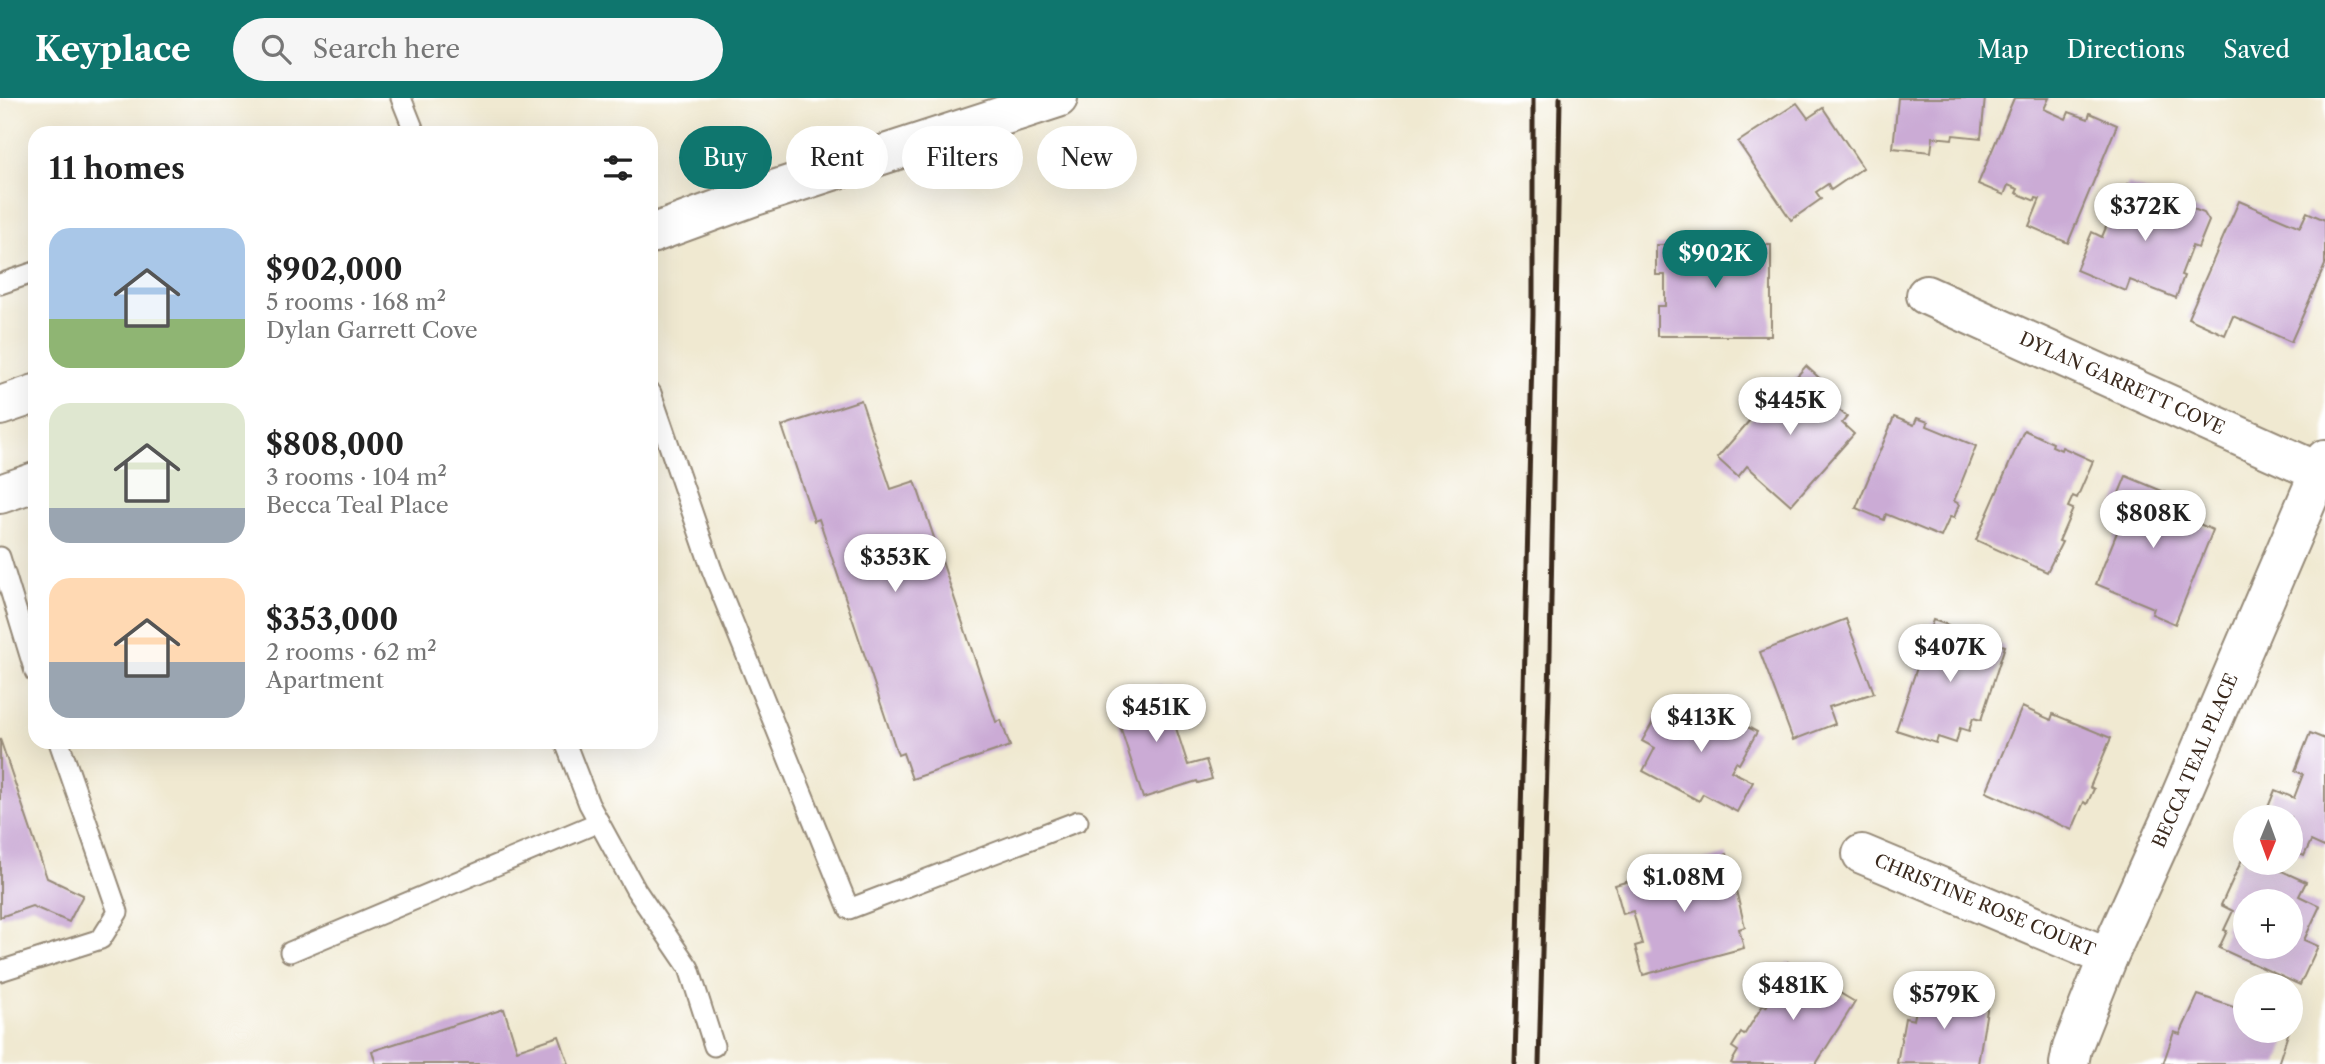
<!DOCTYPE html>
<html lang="en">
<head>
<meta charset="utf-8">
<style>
  :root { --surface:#fff; --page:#f6f6f6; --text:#222; --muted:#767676; --accent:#0f766e }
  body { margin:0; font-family:"Libre Caslon Text",serif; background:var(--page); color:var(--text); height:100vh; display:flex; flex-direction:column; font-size:26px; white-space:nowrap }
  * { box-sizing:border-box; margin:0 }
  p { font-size:23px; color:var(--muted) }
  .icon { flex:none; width:38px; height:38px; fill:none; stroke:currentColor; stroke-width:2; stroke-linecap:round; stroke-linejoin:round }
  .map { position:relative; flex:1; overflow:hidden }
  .drawer { position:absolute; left:28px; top:28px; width:630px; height:623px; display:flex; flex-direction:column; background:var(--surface); border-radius:21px; box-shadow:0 7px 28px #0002 }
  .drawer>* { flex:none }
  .banner { position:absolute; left:679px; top:28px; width:665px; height:63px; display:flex; gap:14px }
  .needle { width:46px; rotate:181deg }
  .fabs { position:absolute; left:2233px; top:707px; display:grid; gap:14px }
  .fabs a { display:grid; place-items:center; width:70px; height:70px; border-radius:50%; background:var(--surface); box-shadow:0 7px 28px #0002; font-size:35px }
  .price { position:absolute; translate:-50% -60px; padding:0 16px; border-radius:24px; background:#fff; color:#222; font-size:23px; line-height:46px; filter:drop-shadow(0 2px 4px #0008) }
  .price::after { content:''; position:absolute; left:50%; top:42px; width:21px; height:16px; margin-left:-10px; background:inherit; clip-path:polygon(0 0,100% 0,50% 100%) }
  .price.current { background:var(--accent); color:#fff }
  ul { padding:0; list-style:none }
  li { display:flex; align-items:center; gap:21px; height:175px; padding:0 21px }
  li span { display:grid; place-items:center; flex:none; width:196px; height:140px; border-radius:21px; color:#555 }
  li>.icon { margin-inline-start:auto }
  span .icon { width:84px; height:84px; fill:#fffc; stroke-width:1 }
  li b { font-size:30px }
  h2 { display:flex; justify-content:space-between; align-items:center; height:84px; padding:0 21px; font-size:30px }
  .chip { padding:0 24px; border-radius:32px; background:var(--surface); box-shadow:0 7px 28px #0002; font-size:24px; line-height:63px }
  .chip.current { background:var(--accent); color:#fff }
  header { display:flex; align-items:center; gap:42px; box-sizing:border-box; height:98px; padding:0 35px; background:var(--accent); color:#fff }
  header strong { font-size:33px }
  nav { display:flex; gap:38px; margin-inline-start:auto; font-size:24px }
  .search { width:490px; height:63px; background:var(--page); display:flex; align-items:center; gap:18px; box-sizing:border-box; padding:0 24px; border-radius:38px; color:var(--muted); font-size:26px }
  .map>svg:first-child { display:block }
</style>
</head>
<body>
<header>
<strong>Keyplace</strong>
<div class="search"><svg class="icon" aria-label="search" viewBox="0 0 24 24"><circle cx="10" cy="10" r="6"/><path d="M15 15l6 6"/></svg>Search here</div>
<nav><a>Map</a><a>Directions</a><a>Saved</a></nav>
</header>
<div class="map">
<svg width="2325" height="966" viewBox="0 0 2325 966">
  <rect width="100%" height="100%" fill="#fff"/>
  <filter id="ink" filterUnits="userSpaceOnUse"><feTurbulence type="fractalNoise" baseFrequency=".0143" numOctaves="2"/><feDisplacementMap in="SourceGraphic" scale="14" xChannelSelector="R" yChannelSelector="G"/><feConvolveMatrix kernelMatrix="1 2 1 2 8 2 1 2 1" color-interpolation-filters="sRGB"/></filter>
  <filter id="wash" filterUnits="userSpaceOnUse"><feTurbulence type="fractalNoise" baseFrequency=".00686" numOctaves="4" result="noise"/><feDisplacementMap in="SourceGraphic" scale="28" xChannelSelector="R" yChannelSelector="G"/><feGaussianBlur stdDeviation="1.57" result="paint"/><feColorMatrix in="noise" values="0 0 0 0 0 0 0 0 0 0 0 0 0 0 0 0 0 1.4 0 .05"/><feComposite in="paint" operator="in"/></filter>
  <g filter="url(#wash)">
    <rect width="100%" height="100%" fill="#f0e9d1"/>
    <g id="blocks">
      <g fill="#cbabd5" fill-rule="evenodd">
        <polygon points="1898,0 1985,0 1981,40 1953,37 1952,41 1933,39 1931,54 1893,50"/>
        <polygon points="2014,0 2049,0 2044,11 2066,21 2069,14 2088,21 2090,15 2117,27 2068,145 2029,128 2040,101 2036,100 2035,103 2016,95 2018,91 2008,87 2004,97 1978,86"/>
        <polygon points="1797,5 1808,20 1823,10 1863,70 1831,92 1828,86 1816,94 1821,101 1791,122 1738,44"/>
        <polygon points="2128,86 2204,115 2209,123 2198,150 2192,148 2181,177 2184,178 2176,200 2130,182 2126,193 2076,172 2092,134 2102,139 2118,100 2121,102"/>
        <polygon points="2239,103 2300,129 2307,114 2325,122 2325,167 2291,244 2233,218 2225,237 2188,220"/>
        <polygon points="1656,147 1771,147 1771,238 1657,238 1657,208 1665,208 1665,177 1656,177"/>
        <polygon points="1806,268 1835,294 1828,302 1847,319 1842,325 1854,336 1791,407 1747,368 1738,379 1717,360 1776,292 1781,296"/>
        <polygon points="861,302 891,391 915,383 996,624 1001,622 1010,648 912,681 903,655 898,657 819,421 814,423 782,328"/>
        <polygon points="1894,319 1914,327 1917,320 1928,324 1927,328 1976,348 1954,403 1959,406 1954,420 1950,419 1941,439 1886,416 1884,422 1856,410"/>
        <polygon points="2024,332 2053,345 2052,348 2061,352 2062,349 2093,363 2077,400 2073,398 2068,409 2073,411 2059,443 2062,444 2047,474 1976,442"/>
        <polygon points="2126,378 2179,400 2171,419 2176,421 2179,417 2213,432 2175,526 2152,516 2154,510 2096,486 2122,422 2110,417"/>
        <polygon points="1846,521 1874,595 1829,609 1835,626 1793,642 1760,554"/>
        <polygon points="1933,522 1948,527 1947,530 2005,548 1981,622 1973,620 1969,633 1960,630 1956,645 1938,639 1936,645 1896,632"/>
        <polygon points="1162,587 1188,667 1206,662 1212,681 1198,685 1197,683 1143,700 1112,603"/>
        <polygon points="1694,600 1757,634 1739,666 1736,664 1731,673 1753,684 1737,714 1703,696 1699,703 1643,673 1655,650 1642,643 1658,615 1679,627"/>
        <polygon points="2022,609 2051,622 2053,616 2111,640 2090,689 2094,691 2087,706 2084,704 2072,732 1986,694"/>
        <polygon points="2310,635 2325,641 2325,747 2324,749 2311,743 2304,758 2291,752 2291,719 2264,719 2275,692 2294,700 2303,676 2295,673"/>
        <polygon points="0,641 47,780 83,797 69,824 32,808 0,819"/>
        <path d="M2245,755V765H2264L2306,784L2299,798L2320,808L2304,842L2318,848L2300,887L2219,850L2227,833L2224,832L2233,813L2221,807ZM2245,803H2291V849H2245Z"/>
        <polygon points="1727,756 1745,829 1739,831 1744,850 1643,877 1635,848 1642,846 1633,813 1623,816 1615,787"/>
        <polygon points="1788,864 1823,886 1822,889 1831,895 1833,891 1855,904 1816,966 1733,966 1731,965 1738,953 1732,949 1741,935 1744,937 1763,907 1766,909 1771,900 1767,897"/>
        <polygon points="1945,890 1968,895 1967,902 1988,906 1978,966 1897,965 1905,920 1914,922 1918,900 1942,905"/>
        <polygon points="2198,897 2245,913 2245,933 2289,933 2278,966 2163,966 2174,934 2180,936"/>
        <polygon points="504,911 517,952 559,938 569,966 376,966 372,953"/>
      </g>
    </g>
  </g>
  <g filter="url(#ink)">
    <use href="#blocks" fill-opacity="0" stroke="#968a78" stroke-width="2"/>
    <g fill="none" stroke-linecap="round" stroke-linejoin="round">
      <g stroke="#968a78" stroke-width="23">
        <g id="service">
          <polyline points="401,0 415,35"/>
          <polyline points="0,186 35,174"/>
          <polyline points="651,295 712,472 849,811 1078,723"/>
          <polyline points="0,459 35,574"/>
          <polyline points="565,644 589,706 636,792 689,870 714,948"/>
          <polyline points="290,854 599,724"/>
          <polyline points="0,873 101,841 118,814 59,644"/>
        </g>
      </g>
      <g stroke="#968a78" stroke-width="42">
        <g id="minor">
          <path id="s1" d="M1926,197L2319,374"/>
          <path id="s2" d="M1862,756L2108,859"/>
          <path id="s3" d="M2069,966L2072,950L2108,859L2175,711L2325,361"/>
        </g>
      </g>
      <g stroke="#968a78" stroke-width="42">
        <g id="secondary">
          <polyline points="651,136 752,99 1058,0"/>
          <polyline points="0,308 35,296"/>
          <polyline points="0,396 35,384"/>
        </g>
      </g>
      <use href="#service" stroke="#fff" stroke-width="19"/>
      <use href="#minor" stroke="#fff" stroke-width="38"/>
      <use href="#secondary" stroke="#fff" stroke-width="38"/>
      <g stroke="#3b2a1e" stroke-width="5">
        <polyline points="1515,966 1533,217 1533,0"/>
        <polyline points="1539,966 1550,556 1560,0"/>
      </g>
    </g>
  </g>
  <g text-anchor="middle" stroke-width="5" stroke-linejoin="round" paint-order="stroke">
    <g font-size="18" fill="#3b2a1e" stroke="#fff">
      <text dy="6" stroke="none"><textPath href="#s1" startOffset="215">DYLAN GARRETT COVE</textPath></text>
      <text dy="6" stroke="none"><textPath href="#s3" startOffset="329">BECCA TEAL PLACE</textPath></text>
      <text dy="6" stroke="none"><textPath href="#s2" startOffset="133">CHRISTINE ROSE COURT</textPath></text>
    </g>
  </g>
</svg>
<div class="fabs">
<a><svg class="needle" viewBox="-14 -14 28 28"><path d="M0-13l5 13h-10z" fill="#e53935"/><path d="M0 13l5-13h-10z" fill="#767676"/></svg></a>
<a>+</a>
<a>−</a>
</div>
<b class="price" style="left:2145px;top:145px">$372K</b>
<b class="price current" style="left:1715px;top:192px">$902K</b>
<b class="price" style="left:1790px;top:339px">$445K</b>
<b class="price" style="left:2153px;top:452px">$808K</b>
<b class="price" style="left:895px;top:496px">$353K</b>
<b class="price" style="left:1950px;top:586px">$407K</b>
<b class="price" style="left:1156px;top:646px">$451K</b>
<b class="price" style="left:1701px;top:656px">$413K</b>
<b class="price" style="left:1684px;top:816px">$1.08M</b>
<b class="price" style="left:1793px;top:924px">$481K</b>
<b class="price" style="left:1944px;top:933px">$579K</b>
<div class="banner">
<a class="chip current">Buy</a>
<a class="chip">Rent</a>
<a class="chip">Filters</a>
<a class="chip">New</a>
</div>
<section class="drawer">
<h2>11 homes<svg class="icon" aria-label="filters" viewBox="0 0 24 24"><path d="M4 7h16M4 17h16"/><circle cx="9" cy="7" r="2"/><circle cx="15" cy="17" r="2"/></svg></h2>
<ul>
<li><span style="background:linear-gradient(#a9c7e8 65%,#8fb573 0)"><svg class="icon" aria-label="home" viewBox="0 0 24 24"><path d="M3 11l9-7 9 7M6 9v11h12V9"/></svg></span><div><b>$902,000</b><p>5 rooms · 168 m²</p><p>Dylan Garrett Cove</p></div></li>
<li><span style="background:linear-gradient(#dfe7d0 75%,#9aa5b1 0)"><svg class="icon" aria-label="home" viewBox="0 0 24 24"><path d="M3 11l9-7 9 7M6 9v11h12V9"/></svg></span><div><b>$808,000</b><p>3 rooms · 104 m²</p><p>Becca Teal Place</p></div></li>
<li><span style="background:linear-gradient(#ffd9b3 60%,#9aa5b1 0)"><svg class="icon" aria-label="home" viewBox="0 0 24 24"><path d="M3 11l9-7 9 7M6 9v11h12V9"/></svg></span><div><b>$353,000</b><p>2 rooms · 62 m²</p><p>Apartment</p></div></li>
</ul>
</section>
</div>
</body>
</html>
